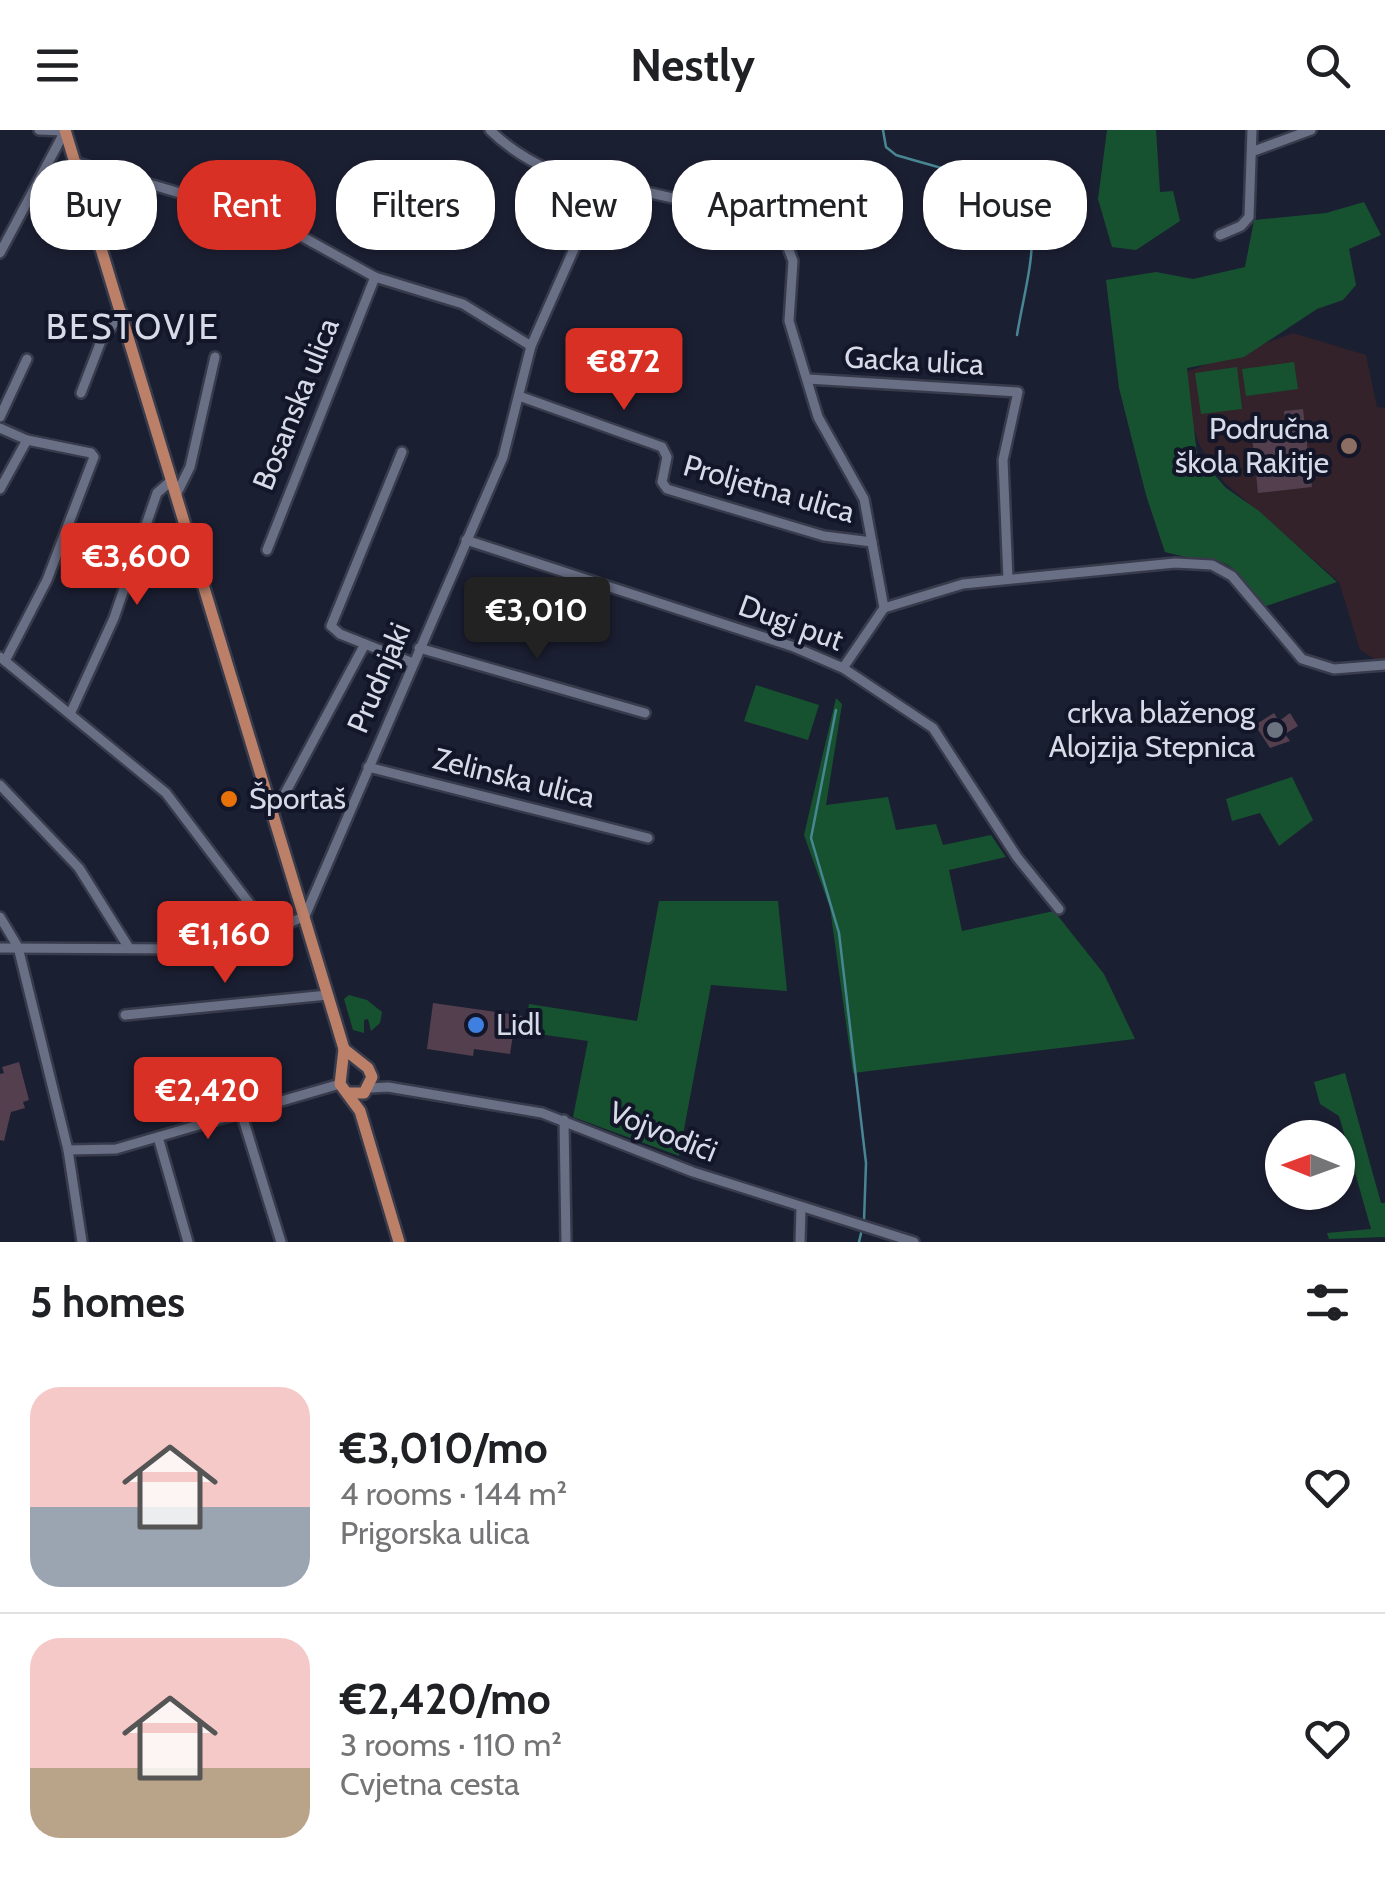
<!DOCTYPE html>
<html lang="en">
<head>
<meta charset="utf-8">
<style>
  :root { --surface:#fff; --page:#f6f6f6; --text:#202124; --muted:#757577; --line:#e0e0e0; --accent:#d93025 }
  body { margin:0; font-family:Cabin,sans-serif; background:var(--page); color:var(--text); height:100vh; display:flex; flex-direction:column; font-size:38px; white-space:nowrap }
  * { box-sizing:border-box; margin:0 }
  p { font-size:32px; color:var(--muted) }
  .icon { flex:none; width:55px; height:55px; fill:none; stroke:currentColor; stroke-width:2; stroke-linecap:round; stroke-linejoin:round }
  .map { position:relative; height:1112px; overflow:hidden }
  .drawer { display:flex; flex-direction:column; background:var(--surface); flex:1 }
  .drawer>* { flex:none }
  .guide { position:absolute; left:30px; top:30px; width:1325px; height:90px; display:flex; gap:20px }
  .needle { width:65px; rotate:271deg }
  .buttons { position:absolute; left:1265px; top:990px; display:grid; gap:20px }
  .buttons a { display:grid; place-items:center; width:90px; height:90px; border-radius:50%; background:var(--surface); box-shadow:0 2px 8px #0004; font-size:50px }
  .price { position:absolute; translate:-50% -85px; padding:0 22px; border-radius:10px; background:var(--accent); color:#fff; font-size:32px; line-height:65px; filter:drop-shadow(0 2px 5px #0008) }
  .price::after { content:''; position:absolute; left:50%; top:60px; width:30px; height:22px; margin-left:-15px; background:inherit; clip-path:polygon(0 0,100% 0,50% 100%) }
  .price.on { background:#222; color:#fff }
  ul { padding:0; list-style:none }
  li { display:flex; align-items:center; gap:30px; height:250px; padding:0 30px }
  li+li { border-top:2px solid var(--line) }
  li span { display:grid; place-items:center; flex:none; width:280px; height:200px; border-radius:30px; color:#555 }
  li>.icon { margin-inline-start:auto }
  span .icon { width:120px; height:120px; fill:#fffc; stroke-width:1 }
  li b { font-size:42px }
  h2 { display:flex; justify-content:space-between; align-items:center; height:120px; padding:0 30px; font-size:42px }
  .chip { padding:0 35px; border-radius:40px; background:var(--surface); box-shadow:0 2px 8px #0004; font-size:35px; line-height:90px }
  .chip.on { background:var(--accent); color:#fff }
  header { display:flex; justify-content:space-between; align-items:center; height:130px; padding:0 30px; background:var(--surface); font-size:45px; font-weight:800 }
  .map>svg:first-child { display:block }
</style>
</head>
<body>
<header><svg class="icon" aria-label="menu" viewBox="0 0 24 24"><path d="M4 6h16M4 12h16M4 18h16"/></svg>Nestly<svg class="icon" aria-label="search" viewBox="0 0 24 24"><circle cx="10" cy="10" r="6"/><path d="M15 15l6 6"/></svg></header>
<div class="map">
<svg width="1385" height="1112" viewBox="0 0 1385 1112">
  <rect width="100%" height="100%" fill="#1b1f32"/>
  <polygon fill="#33222a" points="1293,203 1366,225 1377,277 1385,278 1385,529 1378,531 1360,520 1339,452 1225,353 1200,316 1175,246"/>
  <g fill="#175230">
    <polygon points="1107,0 1156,0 1160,62 1173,61 1180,91 1136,120 1112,117 1098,69"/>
    <path d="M1364,72L1381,105L1349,119L1356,155L1343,170L1317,179L1244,227L1187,238L1197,325L1226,358L1259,381L1337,452L1263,477C1222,414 1227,439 1165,422L1146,365L1119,258L1106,150L1156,142L1193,149L1245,137L1254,90L1326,83Z"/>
    <polygon points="1294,232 1298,259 1246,266 1242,239"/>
    <polygon points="1237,237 1242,279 1201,284 1195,243"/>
    <polygon points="756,555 819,575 808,610 744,591"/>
    <polygon points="836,568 842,574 826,675 888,667 896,700 936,694 943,715 991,705 1006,727 949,740 962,801 1054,781 1104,844 1135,909 853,943 830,778 804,705"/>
    <polygon points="1292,647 1313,690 1279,716 1260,683 1232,691 1226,669"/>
    <polygon points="659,771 778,771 787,861 711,855 679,1026 573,987 588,911 524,902 529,874 637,891"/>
    <polygon points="349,865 367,870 382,882 380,893 371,901 368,889 364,890 364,903 353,900 344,869"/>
    <polygon points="1345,943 1381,1073 1385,1073 1385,1107 1329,1109 1327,1103 1371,1099 1339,986 1320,974 1314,952"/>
  </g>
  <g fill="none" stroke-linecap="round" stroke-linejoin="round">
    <g stroke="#488694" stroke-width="2.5">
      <path d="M883,0L886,17L896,25C936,38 1030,54 1032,103C1033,135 1022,173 1017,205"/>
      <polyline points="836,580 811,708 839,803 866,1033 864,1091"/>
      <polyline points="859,1112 862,1099"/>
    </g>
  </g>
  <g fill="#543f4e">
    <polygon points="1303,279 1312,357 1258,363 1252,305 1286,301 1284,281"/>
    <polygon points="1274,583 1279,591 1290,583 1298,596 1285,604 1290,611 1270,618 1255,595"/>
    <polygon points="433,873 523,886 520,906 513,905 510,924 474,919 473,926 427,919"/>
    <polygon points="19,932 29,970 23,972 25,978 11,982 4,1011 0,1010 0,944 4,943 2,937"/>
  </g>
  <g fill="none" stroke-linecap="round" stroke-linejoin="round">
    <g stroke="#383b4b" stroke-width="14">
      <g id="minor">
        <path d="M490,0C521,31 581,60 624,57L770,90L782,102L793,131L789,191L818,287L864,369L884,478L843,538"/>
        <polyline points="1254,21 1311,0"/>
        <polyline points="74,32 272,90 375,147 463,174 531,216 601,58"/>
        <polyline points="1220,105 1241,96 1249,87 1252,0"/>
        <polyline points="0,123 65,1 39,0"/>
        <polyline points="808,249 1018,262 1003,330 1008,449"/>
        <polyline points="81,263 101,211 122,182"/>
        <polyline points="519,266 662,317 667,327 662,352 667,359 824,406 872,412"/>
        <polyline points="0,287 27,229"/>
        <polyline points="0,298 27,310"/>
        <polyline points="402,322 331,496 340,504 413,533"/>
        <polyline points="0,359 27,310 91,323 94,327 47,450 5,531"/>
        <polyline points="176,365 190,337 215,227"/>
        <polyline points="466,410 794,517 843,538 933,598 1017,727 1059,779"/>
        <polyline points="267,420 375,147"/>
        <polyline points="884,478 963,454 1175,433 1212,435 1232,446 1302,529 1334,539 1385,535"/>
        <polyline points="419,518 645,583"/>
        <polyline points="0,527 166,663 271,802"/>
        <polyline points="71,582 114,488 157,363 172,350"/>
        <polyline points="368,637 648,708"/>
        <polyline points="0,655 79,738 129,818"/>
        <polyline points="271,681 283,667 365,514"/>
        <polyline points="0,787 18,817 68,1020 82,1112"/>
        <polyline points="0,818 182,819 248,811 305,786 503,327 531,216"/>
        <polyline points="125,885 328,865"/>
        <polyline points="370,958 388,957 542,983 693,1042 914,1112"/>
        <polyline points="241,982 281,1112"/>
        <polyline points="564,990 566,1112"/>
        <polyline points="158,1007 188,1112"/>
        <polyline points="68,1020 116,1019 340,954"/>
        <polyline points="800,1112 801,1078"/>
      </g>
    </g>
    <g stroke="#383b4b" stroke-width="16">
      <g id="major">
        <polyline points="65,0 335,889 344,919 340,954 360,981 399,1112"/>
        <polyline points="344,919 368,938 372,947 364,963 348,963"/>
      </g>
    </g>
    <use href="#minor" stroke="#696f85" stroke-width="9"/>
    <use href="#major" stroke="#bc8069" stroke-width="11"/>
  </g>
  <circle fill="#8d6e63" stroke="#121628" stroke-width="4" cx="1349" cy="316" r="10"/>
  <circle fill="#6b7280" stroke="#121628" stroke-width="4" cx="1275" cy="600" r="10"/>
  <circle fill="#e8710a" stroke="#121628" stroke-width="4" cx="229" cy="669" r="10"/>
  <circle fill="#3f7fe0" stroke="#121628" stroke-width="4" cx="476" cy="895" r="10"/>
  <g text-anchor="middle" stroke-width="8" stroke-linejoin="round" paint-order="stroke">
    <g font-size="30" fill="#d7dbe8" stroke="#121628">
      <text transform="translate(914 231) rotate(3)" y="10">Gacka ulica</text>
      <text transform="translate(296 274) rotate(-68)" y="10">Bosanska ulica</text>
      <text transform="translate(769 359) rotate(16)" y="10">Proljetna ulica</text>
      <text transform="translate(791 493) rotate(20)" y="10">Dugi put</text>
      <text transform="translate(379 548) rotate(-67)" y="10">Prudnjaki</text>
      <text transform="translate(514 648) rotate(14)" y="10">Zelinska ulica</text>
      <text transform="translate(663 1002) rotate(22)" y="10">Vojvodići</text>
    </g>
    <g font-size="30" fill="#d7dbe8" stroke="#121628" text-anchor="end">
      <text x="1329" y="309">Područna<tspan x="1329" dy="34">škola Rakitje</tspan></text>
      <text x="1255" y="593">crkva blaženog<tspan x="1255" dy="34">Alojzija Stepnica</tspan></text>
      <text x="249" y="679" text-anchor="start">Športaš</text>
      <text x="496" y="905" text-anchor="start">Lidl</text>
    </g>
    <g font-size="35" letter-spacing="2.5" fill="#d7dbe8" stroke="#121628">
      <text x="133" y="209">BESTOVJE</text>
    </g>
  </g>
</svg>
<div class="buttons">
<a><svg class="needle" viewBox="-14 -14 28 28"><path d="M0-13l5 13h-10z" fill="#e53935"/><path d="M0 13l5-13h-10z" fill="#757577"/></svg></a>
</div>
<b class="price" style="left:624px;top:283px">€872</b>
<b class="price" style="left:137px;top:478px">€3,600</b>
<b class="price on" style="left:537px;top:532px">€3,010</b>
<b class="price" style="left:225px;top:856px">€1,160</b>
<b class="price" style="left:208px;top:1012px">€2,420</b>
<div class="guide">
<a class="chip">Buy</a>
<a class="chip on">Rent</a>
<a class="chip">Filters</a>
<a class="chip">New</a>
<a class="chip">Apartment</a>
<a class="chip">House</a>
</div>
</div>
<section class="drawer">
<h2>5 homes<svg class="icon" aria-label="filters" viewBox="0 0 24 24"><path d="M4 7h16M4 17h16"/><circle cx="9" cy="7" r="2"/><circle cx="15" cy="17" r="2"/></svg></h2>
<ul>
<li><span style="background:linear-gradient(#f6c9c9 60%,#9aa5b1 0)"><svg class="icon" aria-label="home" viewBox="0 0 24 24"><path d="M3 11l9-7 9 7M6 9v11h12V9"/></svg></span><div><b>€3,010/mo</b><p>4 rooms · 144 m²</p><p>Prigorska ulica</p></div><svg class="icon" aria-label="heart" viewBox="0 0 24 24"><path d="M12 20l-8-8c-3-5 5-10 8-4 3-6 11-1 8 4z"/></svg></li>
<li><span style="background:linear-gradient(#f6c9c9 65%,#b9a48a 0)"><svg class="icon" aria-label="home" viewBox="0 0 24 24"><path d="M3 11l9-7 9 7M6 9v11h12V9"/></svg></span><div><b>€2,420/mo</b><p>3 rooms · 110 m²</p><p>Cvjetna cesta</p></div><svg class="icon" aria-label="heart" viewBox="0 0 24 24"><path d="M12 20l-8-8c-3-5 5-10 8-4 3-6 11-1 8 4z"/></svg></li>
</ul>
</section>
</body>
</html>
